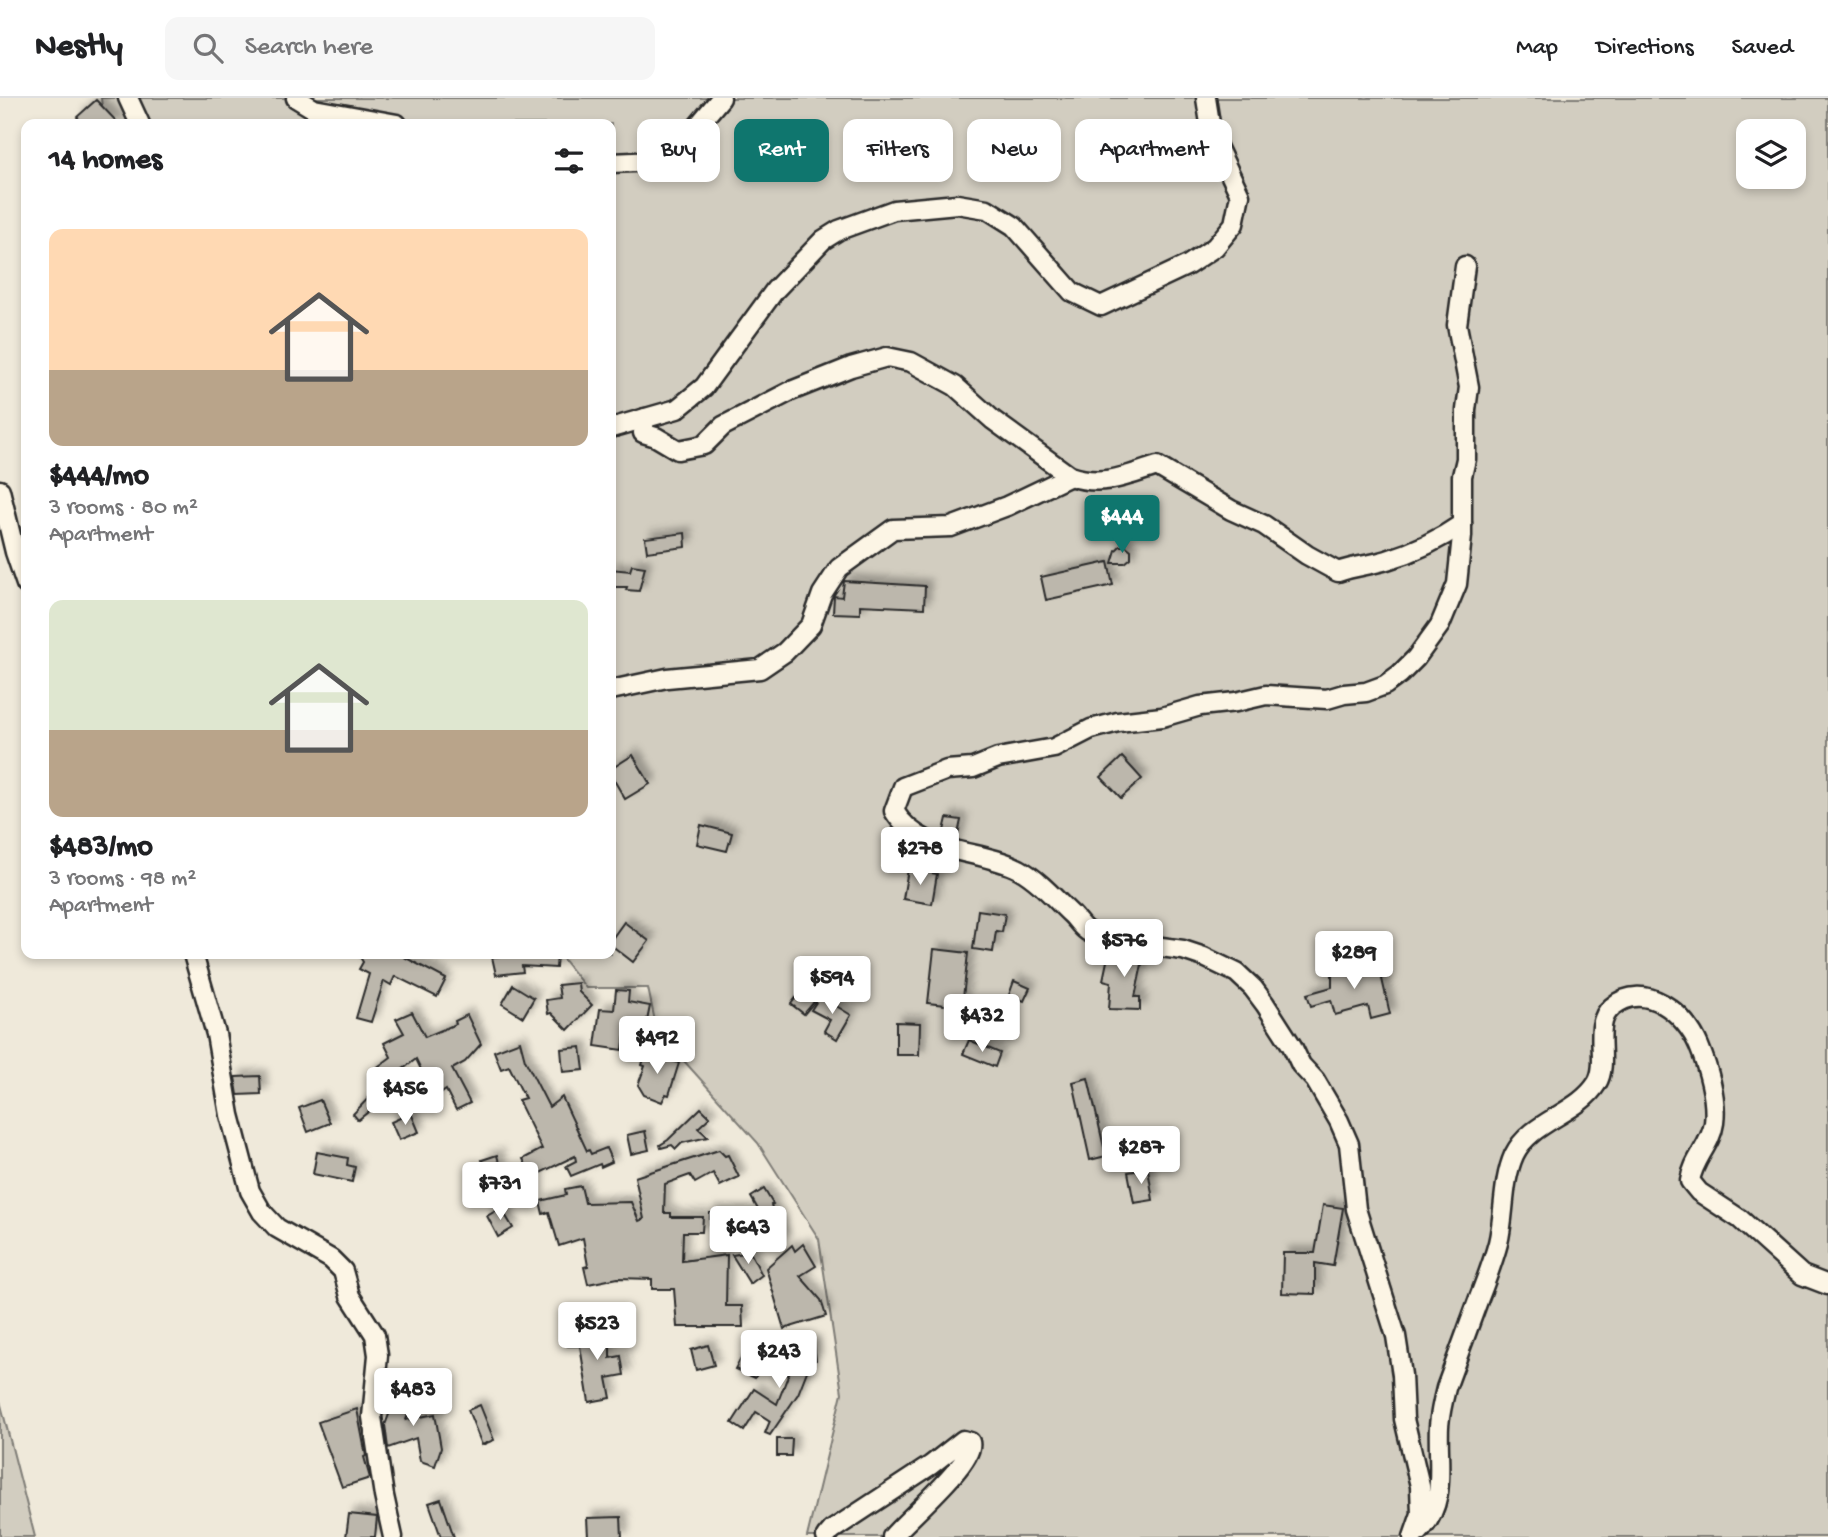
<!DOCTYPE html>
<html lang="en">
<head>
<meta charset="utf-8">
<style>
  :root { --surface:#fff; --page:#f6f6f6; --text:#202124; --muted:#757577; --line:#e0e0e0; --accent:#0f766e }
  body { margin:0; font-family:"Gochi Hand",sans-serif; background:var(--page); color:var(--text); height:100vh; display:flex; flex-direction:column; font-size:26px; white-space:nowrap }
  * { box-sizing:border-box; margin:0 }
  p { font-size:23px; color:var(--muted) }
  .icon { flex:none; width:38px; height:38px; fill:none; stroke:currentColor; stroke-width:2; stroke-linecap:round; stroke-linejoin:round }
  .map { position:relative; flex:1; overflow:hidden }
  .details { position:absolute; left:21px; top:21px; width:595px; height:840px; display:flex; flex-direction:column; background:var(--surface); border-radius:14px; box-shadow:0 4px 10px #0003 }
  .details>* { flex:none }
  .hud { position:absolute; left:637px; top:21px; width:665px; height:63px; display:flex; gap:14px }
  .controls { position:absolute; left:1736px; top:21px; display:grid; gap:14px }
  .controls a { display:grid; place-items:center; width:70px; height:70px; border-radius:14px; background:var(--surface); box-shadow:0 4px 10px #0003; font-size:35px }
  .price { position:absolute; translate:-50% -60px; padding:0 16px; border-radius:7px; background:#fff; color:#222; font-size:23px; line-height:46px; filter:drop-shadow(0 2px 4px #0008) }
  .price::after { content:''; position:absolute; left:50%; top:42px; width:21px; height:16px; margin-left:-10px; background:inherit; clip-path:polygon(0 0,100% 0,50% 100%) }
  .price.on { background:var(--accent); color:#fff }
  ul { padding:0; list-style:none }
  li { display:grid; align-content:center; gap:14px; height:371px; padding:0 28px }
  li span { display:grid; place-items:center; height:217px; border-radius:14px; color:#555 }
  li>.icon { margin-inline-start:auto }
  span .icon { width:126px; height:126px; fill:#fffc; stroke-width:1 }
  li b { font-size:30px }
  h2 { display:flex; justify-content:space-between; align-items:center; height:84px; padding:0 28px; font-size:30px }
  .tag { padding:0 24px; border-radius:14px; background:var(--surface); box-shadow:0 4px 10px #0003; font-size:24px; line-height:63px }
  .tag.on { background:var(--accent); color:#fff }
  header { display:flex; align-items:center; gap:42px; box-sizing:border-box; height:98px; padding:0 35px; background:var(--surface); border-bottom:2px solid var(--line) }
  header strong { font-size:33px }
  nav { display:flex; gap:38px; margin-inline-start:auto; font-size:24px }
  .search { width:490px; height:63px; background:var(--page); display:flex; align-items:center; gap:18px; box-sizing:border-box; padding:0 24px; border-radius:14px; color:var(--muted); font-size:26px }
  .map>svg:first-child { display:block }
</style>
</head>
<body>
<header>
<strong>Nestly</strong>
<div class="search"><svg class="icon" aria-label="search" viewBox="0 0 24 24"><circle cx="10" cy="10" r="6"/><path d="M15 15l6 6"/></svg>Search here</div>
<nav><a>Map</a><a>Directions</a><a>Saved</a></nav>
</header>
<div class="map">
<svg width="1828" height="1439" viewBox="0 0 1828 1439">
  <defs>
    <filter id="shadow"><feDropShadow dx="6" dy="-6" stdDeviation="3.5" flood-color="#0004"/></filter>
  </defs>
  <rect width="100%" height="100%" fill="#efe9da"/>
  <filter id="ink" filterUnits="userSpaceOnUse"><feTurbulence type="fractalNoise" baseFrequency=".0143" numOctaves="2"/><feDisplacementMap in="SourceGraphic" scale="14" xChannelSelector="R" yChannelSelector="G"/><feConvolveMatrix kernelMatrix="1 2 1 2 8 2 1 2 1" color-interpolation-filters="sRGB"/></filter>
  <g filter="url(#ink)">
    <g fill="#d2cdc0" stroke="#7e7c76" stroke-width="2" fill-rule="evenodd">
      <path d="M101,0H1828V1439H807L842,1295L819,1141L758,1045L657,933L648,890H586L559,856H611V26H104ZM1748,33H1794V79H1748Z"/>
      <polygon points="0,1303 35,1439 0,1439"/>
    </g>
    <g fill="#bcb7ac" stroke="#2b2b2b" stroke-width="2" filter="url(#shadow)">
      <polygon points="96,2 119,26 83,26 77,19"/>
      <polygon points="685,435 686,449 647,454 645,440"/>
      <polygon points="1120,448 1126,448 1131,452 1131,460 1125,465 1112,465 1116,452"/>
      <polygon points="1108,464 1113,487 1046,502 1041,479"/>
      <polygon points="632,467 645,469 639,493 626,492 627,489 611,489 611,471 630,473"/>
      <polygon points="844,483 925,488 924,510 860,507 860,516 833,515 834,498 842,499"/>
      <polygon points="633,657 650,686 625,701 611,677 611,671"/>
      <polygon points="1122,659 1142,681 1121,700 1101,679"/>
      <polygon points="947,720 961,722 957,741 943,737"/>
      <polygon points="701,727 732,735 727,753 697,746"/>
      <polygon points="908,771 937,776 932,806 903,801"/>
      <polygon points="978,812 1005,816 1002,834 996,833 993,854 973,851"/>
      <polygon points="624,824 649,843 633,864 611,847 611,842"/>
      <polygon points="1110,849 1144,857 1135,899 1140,899 1140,912 1109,911 1111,884 1103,882"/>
      <polygon points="934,851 968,855 962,909 928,905"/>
      <polygon points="358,856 406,856 404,859 446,881 437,899 395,878 391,887 384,883 371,924 356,920 369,876 359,871 363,864"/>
      <polygon points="525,856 557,856 556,870 522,868 523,874 496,877 492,859"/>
      <polygon points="1351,865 1352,873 1379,868 1390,916 1371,921 1368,908 1335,917 1331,902 1311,908 1307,896 1332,889 1332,868"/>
      <polygon points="1014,883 1030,890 1024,903 1009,897"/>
      <polygon points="578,885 579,894 592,907 568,932 551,915 548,916 546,902 560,900 558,887"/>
      <polygon points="513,887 534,900 523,919 502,906"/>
      <polygon points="616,892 629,893 628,904 650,908 645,933 626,929 623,952 595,948 600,911 614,912"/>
      <polygon points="801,893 814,904 804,916 791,906"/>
      <polygon points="820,898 851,917 837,941 824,933 830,922 811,912"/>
      <polygon points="412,914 425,939 456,926 455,923 467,917 481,946 465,964 452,971 470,1005 456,1012 446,992 429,1004 420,991 428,986 416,961 384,986 392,995 358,1022 353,1016 381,987 371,974 391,959 384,945 404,935 396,921"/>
      <polygon points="896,924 920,925 919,957 896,957"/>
      <polygon points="969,942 1000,955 995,969 963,956"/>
      <polygon points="520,943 525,962 549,1009 562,999 587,1053 589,1052 591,1056 606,1050 612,1064 601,1069 600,1066 571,1078 566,1068 576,1063 575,1058 532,1079 523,1061 542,1051 518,1002 525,1000 509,968 501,971 494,953"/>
      <polygon points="581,949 584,972 563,974 561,951"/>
      <polygon points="647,950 661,955 660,959 679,965 669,997 666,996 662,1004 644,997 638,987 645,968 642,967"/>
      <polygon points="260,978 261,996 238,997 235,979"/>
      <polygon points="1088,980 1106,1058 1090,1062 1073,984"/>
      <polygon points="320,1002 330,1025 308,1034 299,1010"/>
      <polygon points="701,1010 710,1019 698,1030 708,1039 682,1045 676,1051 672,1047 661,1050 660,1047 668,1042"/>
      <polygon points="411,1015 419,1034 399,1042 391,1024"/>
      <polygon points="645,1033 649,1052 631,1056 627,1037"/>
      <polygon points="719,1052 725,1058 728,1057 739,1079 720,1088 713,1075 695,1085 690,1077 665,1086 664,1115 671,1115 671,1119 703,1119 702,1134 683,1134 682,1163 727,1157 726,1208 742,1208 743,1229 677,1229 674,1191 652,1191 652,1181 618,1180 588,1186 584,1169 588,1168 583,1140 559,1148 549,1114 543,1116 540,1103 566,1097 565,1091 581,1088 585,1105 631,1104 639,1123 644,1121 635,1079"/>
      <polygon points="317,1054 348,1060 347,1067 355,1069 352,1084 313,1076"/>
      <polygon points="497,1057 501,1073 487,1077 482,1062"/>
      <polygon points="1148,1071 1153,1102 1134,1105 1128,1074"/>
      <polygon points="764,1091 773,1106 771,1107 784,1142 779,1145 771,1132 743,1146 733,1128 710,1128 710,1115 760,1115 751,1099"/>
      <polygon points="1323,1107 1343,1110 1333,1168 1315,1165 1315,1196 1282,1195 1283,1155 1315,1155"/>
      <polygon points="501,1110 513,1130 498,1139 487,1118"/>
      <polygon points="803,1146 816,1168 800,1178 821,1202 826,1218 784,1231 766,1170 792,1147 795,1153"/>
      <polygon points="750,1154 762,1177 750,1186 732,1157"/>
      <polygon points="586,1232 610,1232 610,1260 621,1258 624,1277 607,1280 611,1300 589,1304 580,1248 568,1248 569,1233 586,1234"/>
      <polygon points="814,1245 816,1262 811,1263 798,1296 770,1337 765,1335 770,1323 756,1314 744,1333 732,1325 754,1291 777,1306 794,1262 781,1264 780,1250"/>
      <polygon points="708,1247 714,1267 696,1272 691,1252"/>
      <polygon points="744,1254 764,1263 755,1280 735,1271"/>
      <polygon points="400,1287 417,1293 406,1322 435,1316 441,1350 435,1368 420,1363 416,1340 388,1350 385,1327"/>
      <polygon points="480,1307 494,1342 482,1347 468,1312"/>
      <polygon points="357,1311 366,1358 364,1359 370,1380 342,1389 318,1324"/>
      <polygon points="777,1341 792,1341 791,1358 777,1358"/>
      <polygon points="441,1401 454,1439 441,1439 429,1405"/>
      <polygon points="349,1416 377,1419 375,1439 346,1439"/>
      <polygon points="621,1419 622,1439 588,1439 587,1420"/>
    </g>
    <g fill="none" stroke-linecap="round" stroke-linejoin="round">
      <g stroke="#2b2b2b" stroke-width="23">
        <g id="minor">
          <polyline points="128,0 140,26"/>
          <polyline points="296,0 314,11 397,26"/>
          <polyline points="611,65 656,63 675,55 721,0"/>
          <path d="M645,320L643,335L656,339L678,352L704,347L723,328L791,293L851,269L887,259L911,264L955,288L993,322L1070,378C1102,389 1126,378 1157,368L1231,412L1264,427L1307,457L1338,474C1354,468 1371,467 1387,462C1414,454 1439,442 1462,426"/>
          <polyline points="611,330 677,311 704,289 775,192 823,142 839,132 894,112 957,106 987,111 1014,128 1072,194 1101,208 1188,167 1215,149 1234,126 1240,97 1212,38 1206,0"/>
          <polyline points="0,392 15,454 26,486"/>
          <polyline points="611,592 667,580 760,571 785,554 811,527 822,496 839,470 893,431 951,429 1007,408 1070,378"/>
          <polyline points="193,856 216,936 230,1017 250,1093 262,1114 277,1130 331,1161 343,1173 350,1198 375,1237 378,1257 372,1319 384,1398 393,1439"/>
          <path d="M1419,1434C1448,1404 1437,1367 1439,1328C1440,1315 1443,1302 1446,1290C1457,1260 1468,1230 1479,1200C1486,1182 1493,1164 1498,1145C1505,1117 1502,1084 1514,1057C1530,1023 1578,1016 1597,985C1610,963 1591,926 1612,909C1645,881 1686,916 1699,948C1708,970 1717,1001 1714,1025C1711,1047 1693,1061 1690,1083L1699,1094L1740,1121L1802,1177L1828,1187"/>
          <path d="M826,1439L832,1432L931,1367L963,1342L970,1344C976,1363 907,1421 892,1439"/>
          <path d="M1413,1439L1421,1416L1420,1388L1404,1321L1402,1277L1396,1238L1356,1111L1349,1046L1339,1023L1315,982L1301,967L1292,948L1265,906L1253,890L1237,875L1204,859L1183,852L1154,848L1113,838C1103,838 1095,838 1087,833C1081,829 1077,822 1072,817C1056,802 1039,782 1019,771C978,750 921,758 894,713L903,689L947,672L973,670L998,660L1054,650L1091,631L1118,624L1162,619L1200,608L1236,604L1266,597L1327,601L1344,596L1366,594L1385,587L1400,576L1416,560L1440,527L1457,486L1462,438V378L1466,361V312L1469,289L1457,227L1465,168"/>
        </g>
      </g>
      <use href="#minor" stroke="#fcf5e5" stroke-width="18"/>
    </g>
  </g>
</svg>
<div class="controls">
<a><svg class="icon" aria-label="layers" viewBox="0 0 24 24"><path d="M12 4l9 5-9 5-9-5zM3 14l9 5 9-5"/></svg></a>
</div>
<b class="price on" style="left:1122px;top:457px">$444</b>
<b class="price" style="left:920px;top:789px">$278</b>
<b class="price" style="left:1124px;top:881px">$576</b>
<b class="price" style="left:1354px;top:893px">$289</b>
<b class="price" style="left:832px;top:918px">$594</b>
<b class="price" style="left:982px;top:956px">$432</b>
<b class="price" style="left:657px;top:978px">$492</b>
<b class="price" style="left:405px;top:1029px">$456</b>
<b class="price" style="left:1141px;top:1088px">$287</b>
<b class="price" style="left:500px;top:1124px">$731</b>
<b class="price" style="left:748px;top:1168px">$643</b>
<b class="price" style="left:597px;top:1264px">$523</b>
<b class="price" style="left:779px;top:1292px">$243</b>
<b class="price" style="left:413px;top:1330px">$483</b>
<div class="hud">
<a class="tag">Buy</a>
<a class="tag on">Rent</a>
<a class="tag">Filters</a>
<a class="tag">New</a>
<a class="tag">Apartment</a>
</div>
<section class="details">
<h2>14 homes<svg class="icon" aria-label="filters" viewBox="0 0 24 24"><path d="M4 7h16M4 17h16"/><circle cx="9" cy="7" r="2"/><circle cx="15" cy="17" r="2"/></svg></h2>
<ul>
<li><span style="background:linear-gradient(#ffd9b3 65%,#b9a48a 0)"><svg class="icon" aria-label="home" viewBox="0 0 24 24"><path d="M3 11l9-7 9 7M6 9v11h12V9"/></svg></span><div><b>$444/mo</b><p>3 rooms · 80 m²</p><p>Apartment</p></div></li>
<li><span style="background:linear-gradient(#dfe7d0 60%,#b9a48a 0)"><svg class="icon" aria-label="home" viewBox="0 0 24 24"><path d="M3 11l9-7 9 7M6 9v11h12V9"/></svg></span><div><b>$483/mo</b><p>3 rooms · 98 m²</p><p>Apartment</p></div></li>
</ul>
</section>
</div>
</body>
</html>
